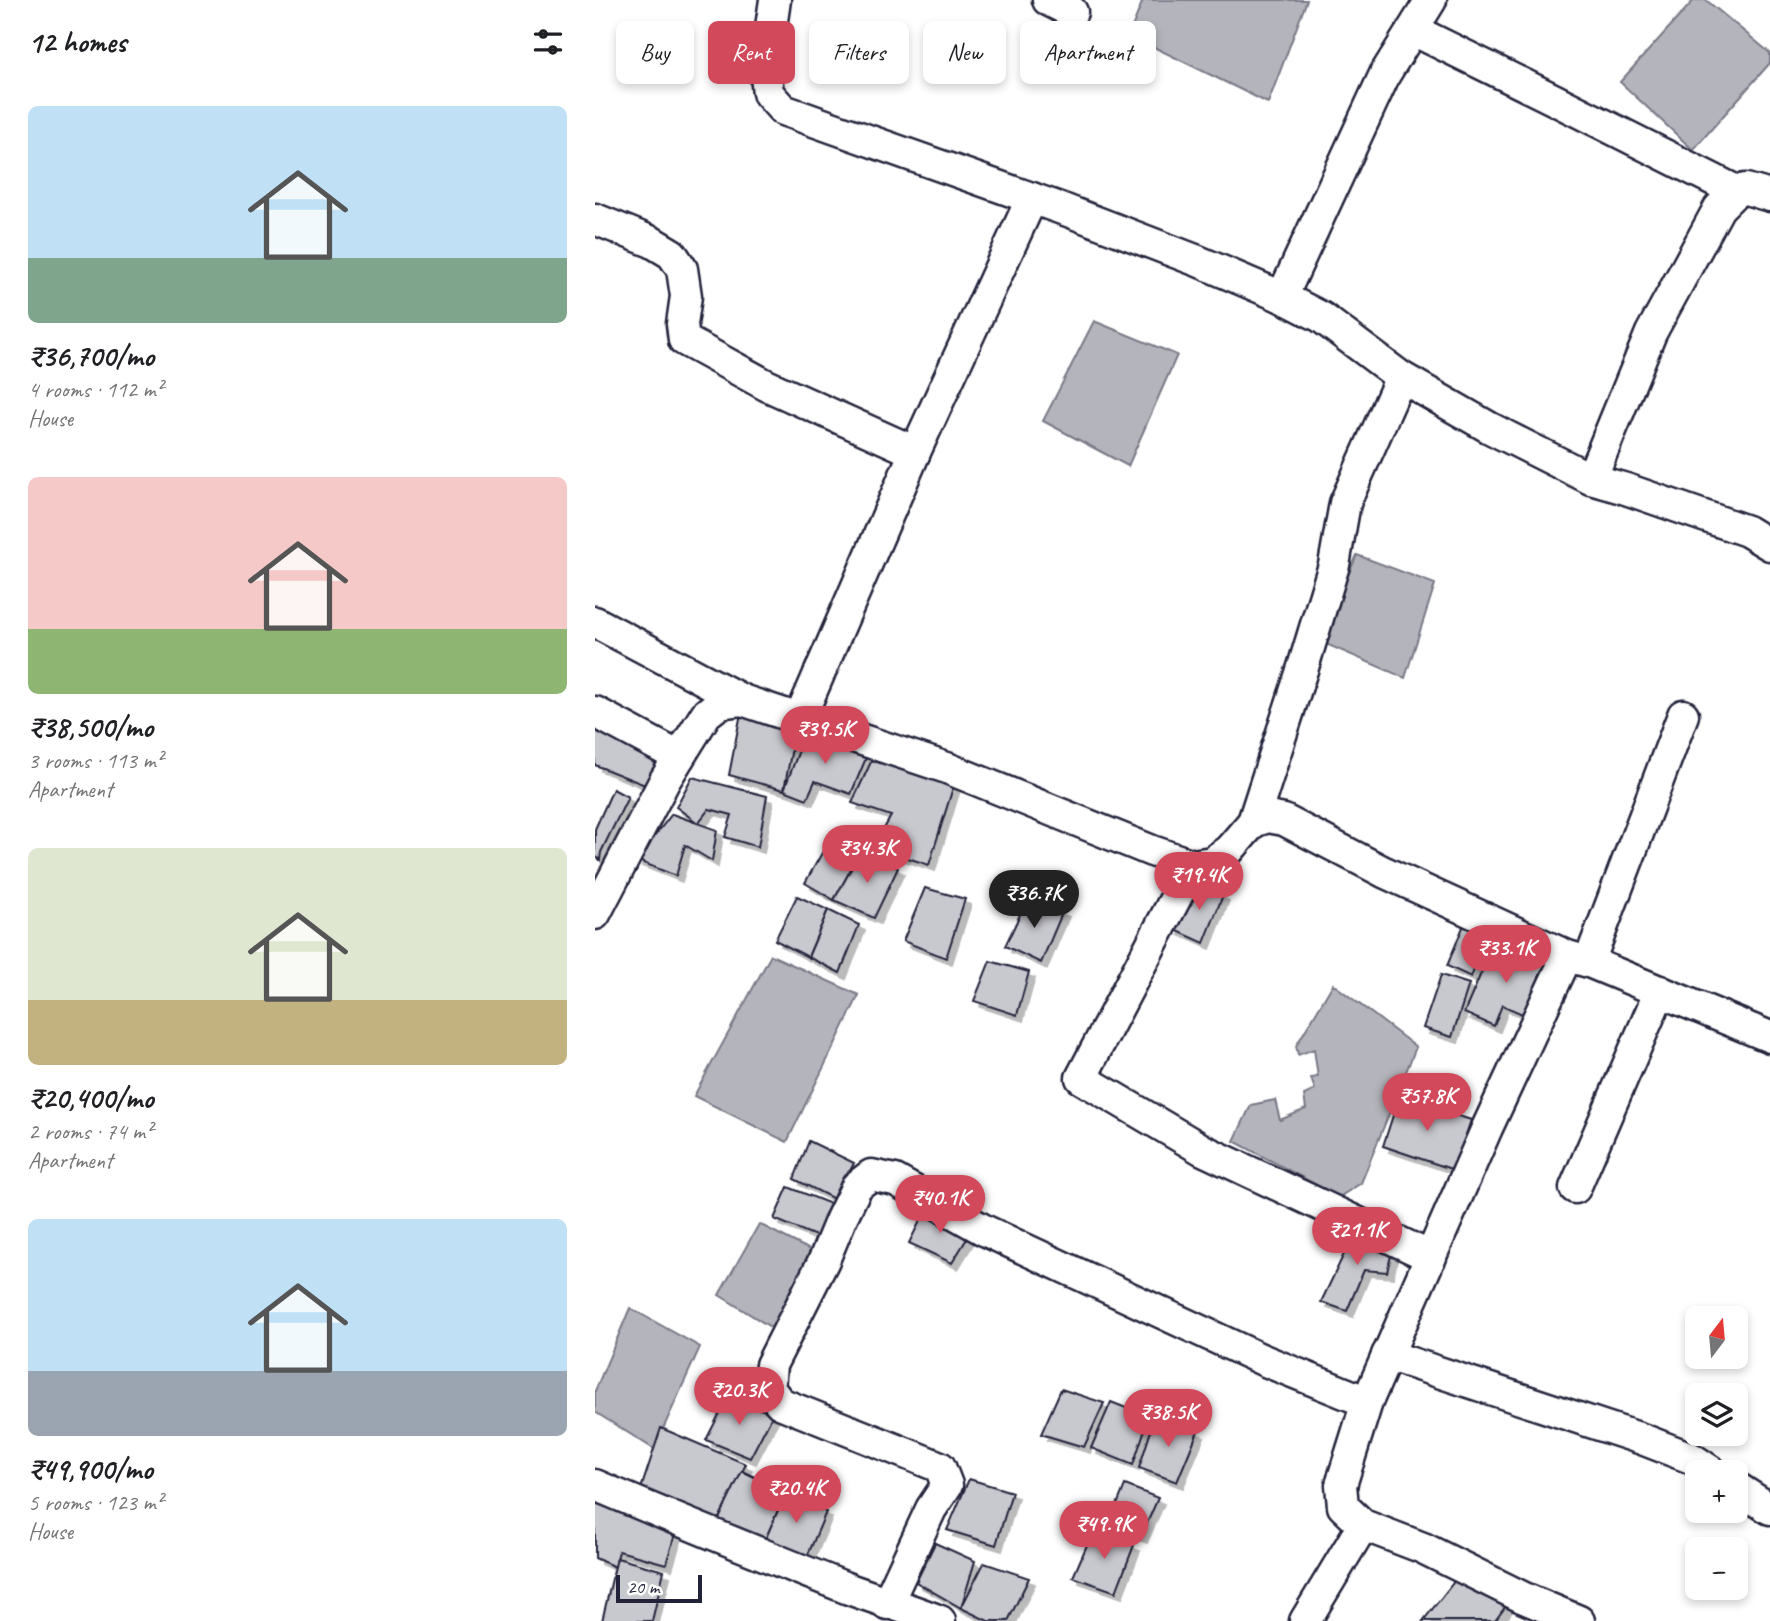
<!DOCTYPE html>
<html lang="en">
<head>
<meta charset="utf-8">
<style>
  :root { --surface:#fff; --page:#f2f2f2; --text:#202124; --muted:#757577; --accent:#d1495b }
  body { margin:0; font-family:Caveat,sans-serif; background:var(--page); color:var(--text); height:100vh; display:flex; flex-direction:column; font-size:26px; white-space:nowrap }
  * { box-sizing:border-box; margin:0 }
  p { font-size:23px; color:var(--muted) }
  .icon { flex:none; width:38px; height:38px; fill:none; stroke:currentColor; stroke-width:2; stroke-linecap:round; stroke-linejoin:round }
  .map { position:relative; flex:1; overflow:hidden }
  .sheet { display:flex; flex-direction:column; background:var(--surface); width:595px }
  .sheet>* { flex:none }
  .banner { position:absolute; left:21px; top:21px; width:665px; height:63px; display:flex; gap:14px }
  .needle { width:46px; rotate:16deg }
  .buttons { position:absolute; left:1090px; top:1306px; display:grid; gap:14px }
  .buttons a { display:grid; place-items:center; width:63px; height:63px; border-radius:10px; background:var(--surface); box-shadow:0 4px 10px #0003; font-size:35px }
  .scale { position:absolute; left:21px; bottom:18px; width:86px; box-sizing:border-box; padding-left:7px; border:4px solid #22223b; border-top:0; font-size:19px; line-height:24px; white-space:nowrap; color:#22223b; -webkit-text-stroke:5px #fff; paint-order:stroke }
  .price { position:absolute; translate:-50% -60px; padding:0 16px; border-radius:24px; background:var(--accent); color:#fff; font-size:23px; line-height:46px; filter:drop-shadow(0 2px 4px #0008) }
  .price::after { content:''; position:absolute; left:50%; top:42px; width:21px; height:16px; margin-left:-10px; background:inherit; clip-path:polygon(0 0,100% 0,50% 100%) }
  .price.active { background:#222; color:#fff }
  ul { padding:0; list-style:none }
  li { display:grid; align-content:center; gap:14px; height:371px; padding:0 28px }
  li span { display:grid; place-items:center; height:217px; border-radius:10px; color:#555 }
  li>.icon { margin-inline-start:auto }
  span .icon { width:126px; height:126px; fill:#fffc; stroke-width:1 }
  li b { font-size:30px }
  h2 { display:flex; justify-content:space-between; align-items:center; height:84px; padding:0 28px; font-size:30px }
  .chip { padding:0 24px; border-radius:10px; background:var(--surface); box-shadow:0 4px 10px #0003; font-size:24px; line-height:63px }
  .chip.active { background:var(--accent); color:#fff }
  main { display:flex; flex:1; min-height:0 }
  .map>svg:first-child { display:block }
</style>
</head>
<body>
<main>
<section class="sheet">
<h2>12 homes<svg class="icon" aria-label="filters" viewBox="0 0 24 24"><path d="M4 7h16M4 17h16"/><circle cx="9" cy="7" r="2"/><circle cx="15" cy="17" r="2"/></svg></h2>
<ul>
<li><span style="background:linear-gradient(#bfe0f5 70%,#7fa58c 0)"><svg class="icon" aria-label="home" viewBox="0 0 24 24"><path d="M3 11l9-7 9 7M6 9v11h12V9"/></svg></span><div><b>₹36,700/mo</b><p>4 rooms · 112 m²</p><p>House</p></div></li>
<li><span style="background:linear-gradient(#f6c9c9 70%,#8fb573 0)"><svg class="icon" aria-label="home" viewBox="0 0 24 24"><path d="M3 11l9-7 9 7M6 9v11h12V9"/></svg></span><div><b>₹38,500/mo</b><p>3 rooms · 113 m²</p><p>Apartment</p></div></li>
<li><span style="background:linear-gradient(#dfe7d0 70%,#c2b280 0)"><svg class="icon" aria-label="home" viewBox="0 0 24 24"><path d="M3 11l9-7 9 7M6 9v11h12V9"/></svg></span><div><b>₹20,400/mo</b><p>2 rooms · 74 m²</p><p>Apartment</p></div></li>
<li><span style="background:linear-gradient(#bfe0f5 70%,#9aa5b1 0)"><svg class="icon" aria-label="home" viewBox="0 0 24 24"><path d="M3 11l9-7 9 7M6 9v11h12V9"/></svg></span><div><b>₹49,900/mo</b><p>5 rooms · 123 m²</p><p>House</p></div></li>
</ul>
</section>
<div class="map">
<svg width="1175" height="1621" viewBox="0 0 1175 1621">
  <defs>
    <filter id="shadow"><feDropShadow dx="6" dy="6" stdDeviation="0" flood-color="#0004"/></filter>
  </defs>
  <rect width="100%" height="100%" fill="#fff"/>
  <filter id="ink" filterUnits="userSpaceOnUse"><feTurbulence type="fractalNoise" baseFrequency=".0143" numOctaves="2"/><feDisplacementMap in="SourceGraphic" scale="14" xChannelSelector="R" yChannelSelector="G"/><feConvolveMatrix kernelMatrix="1 2 1 2 8 2 1 2 1" color-interpolation-filters="sRGB"/></filter>
  <g filter="url(#ink)">
    <g fill="#b4b4bc" stroke="#7a7a88" stroke-width="2">
      <polygon points="548,0 712,0 673,103 534,35"/>
      <polygon points="1099,0 1111,0 1175,53 1175,63 1098,150 1025,82"/>
      <polygon points="499,321 582,355 533,466 448,421"/>
      <polygon points="762,555 840,584 810,678 724,641"/>
      <polygon points="176,955 264,995 192,1142 99,1096"/>
      <polygon points="738,984 821,1047 766,1183 744,1197 639,1141 656,1105 680,1100 685,1120 711,1109 709,1095 720,1090 716,1078 723,1077 719,1049 703,1055 701,1046"/>
      <polygon points="164,1224 217,1251 177,1328 124,1295"/>
      <polygon points="35,1308 105,1347 59,1449 0,1412 0,1391"/>
    </g>
    <g fill="#c8c8cf" stroke="#22223b" stroke-width="2" filter="url(#shadow)">
      <polygon points="146,713 201,727 189,790 134,775"/>
      <polygon points="0,719 67,751 50,785 0,765"/>
      <polygon points="211,732 274,751 256,794 220,781 212,799 189,790"/>
      <polygon points="281,751 360,781 334,865 279,847 296,816 257,803"/>
      <polygon points="97,777 172,796 163,847 130,837 137,815 114,809 103,823 81,807"/>
      <polygon points="18,789 33,797 6,852 5,860 0,856 0,829"/>
      <polygon points="77,814 122,830 117,861 90,845 81,876 41,860"/>
      <polygon points="236,837 266,851 239,900 210,883"/>
      <polygon points="266,851 303,868 279,918 239,900"/>
      <polygon points="600,881 628,895 609,943 578,929"/>
      <polygon points="330,888 370,899 351,958 308,941"/>
      <polygon points="202,896 233,910 213,957 180,940"/>
      <polygon points="432,900 468,911 446,963 410,946"/>
      <polygon points="233,910 264,925 245,973 213,957"/>
      <polygon points="870,922 894,932 876,977 852,966"/>
      <polygon points="899,943 954,966 932,1016 907,1005 899,1026 869,1013"/>
      <polygon points="395,961 434,972 422,1015 379,1001"/>
      <polygon points="846,975 874,984 857,1037 828,1028"/>
      <polygon points="804,1097 876,1120 859,1170 788,1146"/>
      <polygon points="214,1141 259,1163 241,1200 199,1179"/>
      <polygon points="193,1187 241,1206 228,1239 179,1219"/>
      <polygon points="333,1205 376,1232 357,1263 314,1243"/>
      <polygon points="761,1229 799,1243 792,1272 769,1270 752,1311 726,1302"/>
      <polygon points="466,1389 509,1403 489,1447 446,1434"/>
      <polygon points="133,1397 178,1414 155,1458 111,1440"/>
      <polygon points="516,1402 554,1417 538,1465 496,1448"/>
      <polygon points="561,1415 603,1431 582,1482 544,1468"/>
      <polygon points="66,1428 151,1464 123,1521 46,1489"/>
      <polygon points="147,1471 191,1492 170,1540 123,1521"/>
      <polygon points="374,1479 417,1492 401,1545 352,1530"/>
      <polygon points="530,1485 563,1498 546,1537 514,1525"/>
      <polygon points="191,1492 231,1512 212,1557 170,1540"/>
      <polygon points="0,1503 81,1531 71,1564 24,1551 20,1567 0,1558"/>
      <polygon points="498,1531 539,1545 521,1592 478,1577"/>
      <polygon points="340,1543 380,1561 366,1608 321,1582"/>
      <polygon points="22,1558 69,1571 57,1621 7,1621"/>
      <polygon points="389,1563 434,1578 413,1621 393,1621 366,1608"/>
      <polygon points="865,1574 913,1603 900,1621 828,1621"/>
    </g>
    <g fill="none" stroke-linecap="round" stroke-linejoin="round">
      <g stroke="#22223b" stroke-width="35">
        <g id="minor">
          <polyline points="180,0 170,68 173,93 188,110 473,211 603,261 687,297 726,317 806,377 895,428 996,479 1031,489 1152,531 1175,545"/>
          <polyline points="453,0 477,12"/>
          <polyline points="818,30 960,100 1141,191"/>
          <polyline points="0,219 57,242 77,254 87,269 91,296 87,324 89,340 171,385 320,452"/>
          <polyline points="687,297 790,74 836,0"/>
          <polyline points="996,479 1056,333 1124,208 1141,191 1151,189 1175,196"/>
          <polyline points="0,622 147,700"/>
          <polyline points="0,712 84,757"/>
          <polyline points="205,718 320,452 437,198"/>
          <polyline points="658,822 709,664 739,565 750,503 806,377"/>
          <polyline points="598,865 486,1078 608,1150 836,1257"/>
          <polyline points="0,914 70,780 111,714 125,703 147,700 352,768 557,851 598,865 617,862 634,850 658,822 673,817 689,820 789,872 972,956 994,962 1175,1037"/>
          <polyline points="972,956 892,1128 772,1402 746,1485 748,1506 768,1525 828,1548 929,1598 984,1621"/>
          <polyline points="994,962 1088,715"/>
          <polyline points="980,1188 1065,991"/>
          <polyline points="792,1355 1047,1439 1096,1458 1117,1472"/>
          <path d="M0,1485C84,1521 169,1555 254,1589C284,1600 315,1609 345,1621"/>
          <polyline points="1141,1487 1175,1509"/>
          <polyline points="292,1604 336,1509 352,1485 345,1467 185,1403 174,1388 176,1365 229,1260 246,1219 262,1186 276,1175 300,1180 389,1230 668,1360 772,1402"/>
          <polyline points="710,1621 768,1525"/>
        </g>
      </g>
      <use href="#minor" stroke="#fff" stroke-width="30"/>
    </g>
  </g>
</svg>
<div class="buttons">
<a><svg class="needle" viewBox="-14 -14 28 28"><path d="M0-13l5 13h-10z" fill="#e53935"/><path d="M0 13l5-13h-10z" fill="#757577"/></svg></a>
<a><svg class="icon" aria-label="layers" viewBox="0 0 24 24"><path d="M12 4l9 5-9 5-9-5zM3 14l9 5 9-5"/></svg></a>
<a>+</a>
<a>−</a>
</div>
<div class="scale">20 m</div>
<b class="price" style="left:230px;top:766px">₹39.5K</b>
<b class="price" style="left:272px;top:885px">₹34.3K</b>
<b class="price" style="left:604px;top:912px">₹19.4K</b>
<b class="price active" style="left:439px;top:930px">₹36.7K</b>
<b class="price" style="left:911px;top:985px">₹33.1K</b>
<b class="price" style="left:832px;top:1133px">₹57.8K</b>
<b class="price" style="left:345px;top:1235px">₹40.1K</b>
<b class="price" style="left:762px;top:1267px">₹21.1K</b>
<b class="price" style="left:144px;top:1427px">₹20.3K</b>
<b class="price" style="left:573px;top:1449px">₹38.5K</b>
<b class="price" style="left:201px;top:1525px">₹20.4K</b>
<b class="price" style="left:509px;top:1561px">₹49.9K</b>
<div class="banner">
<a class="chip">Buy</a>
<a class="chip active">Rent</a>
<a class="chip">Filters</a>
<a class="chip">New</a>
<a class="chip">Apartment</a>
</div>
</div>
</main>
</body>
</html>
